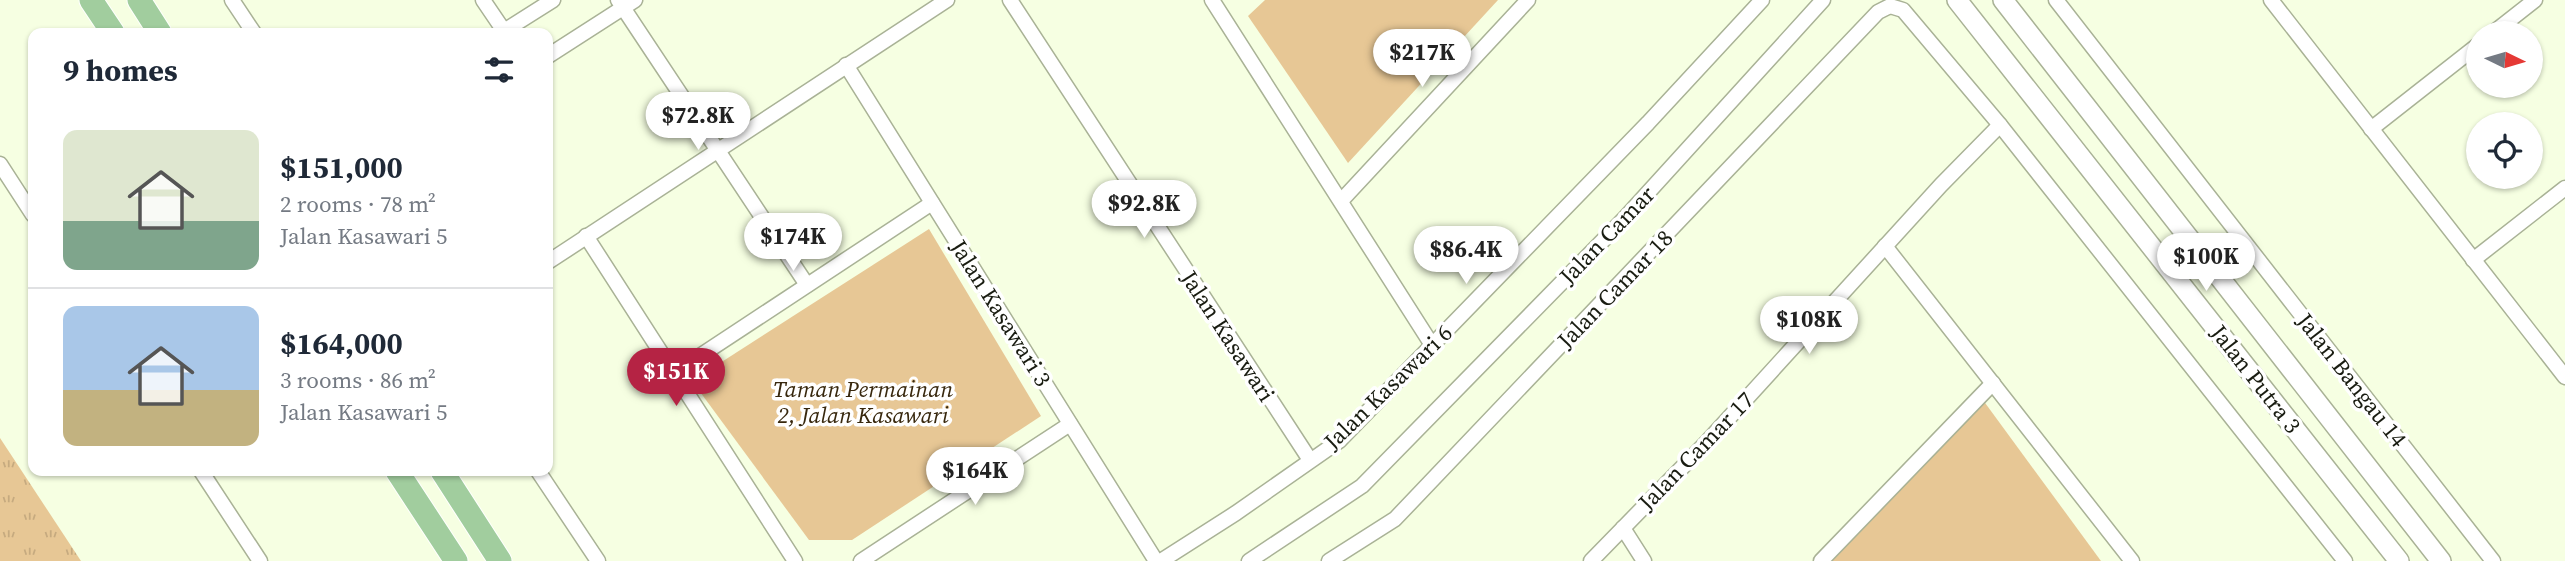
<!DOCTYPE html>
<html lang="en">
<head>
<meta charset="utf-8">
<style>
  :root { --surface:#fff; --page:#f2f2f3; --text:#1f2937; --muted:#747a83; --line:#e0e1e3; --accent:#b52344 }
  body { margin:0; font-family:"Source Serif 4",serif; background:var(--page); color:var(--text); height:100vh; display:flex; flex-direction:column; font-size:26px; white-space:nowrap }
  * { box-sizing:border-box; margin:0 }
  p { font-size:23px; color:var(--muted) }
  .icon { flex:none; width:38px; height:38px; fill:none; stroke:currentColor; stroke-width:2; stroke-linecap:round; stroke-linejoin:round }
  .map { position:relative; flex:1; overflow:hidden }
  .side { position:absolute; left:28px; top:28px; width:525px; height:448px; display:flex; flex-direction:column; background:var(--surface); border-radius:14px; box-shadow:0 2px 5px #0004 }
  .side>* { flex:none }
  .needle { width:46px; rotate:95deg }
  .fabs { position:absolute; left:2466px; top:21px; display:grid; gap:14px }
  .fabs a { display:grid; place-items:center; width:77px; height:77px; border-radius:50%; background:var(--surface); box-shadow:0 2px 5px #0004; font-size:35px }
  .price { position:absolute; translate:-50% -60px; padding:0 16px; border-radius:24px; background:#fff; color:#222; font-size:23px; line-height:46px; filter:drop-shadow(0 2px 4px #0008) }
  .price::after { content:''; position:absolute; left:50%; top:42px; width:21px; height:16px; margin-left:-10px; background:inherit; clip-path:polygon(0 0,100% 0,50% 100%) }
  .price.on { background:var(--accent); color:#fff }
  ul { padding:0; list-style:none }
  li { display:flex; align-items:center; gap:21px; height:175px; padding:0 35px }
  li+li { border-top:2px solid var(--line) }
  li span { display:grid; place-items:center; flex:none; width:196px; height:140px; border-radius:14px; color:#555 }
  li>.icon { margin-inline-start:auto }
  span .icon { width:84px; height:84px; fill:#fffc; stroke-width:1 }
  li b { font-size:30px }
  h2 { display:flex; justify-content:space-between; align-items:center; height:84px; padding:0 35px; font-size:30px }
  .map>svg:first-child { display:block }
</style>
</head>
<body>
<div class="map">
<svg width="2565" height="561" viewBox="0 0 2565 561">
  <defs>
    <pattern id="grass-tufts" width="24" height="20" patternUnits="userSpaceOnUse" patternTransform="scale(1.75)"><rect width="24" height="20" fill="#e7c795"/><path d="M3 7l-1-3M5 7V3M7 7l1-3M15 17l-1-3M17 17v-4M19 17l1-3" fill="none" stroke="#c6aa7f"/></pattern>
  </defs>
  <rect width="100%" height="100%" fill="#f6ffe2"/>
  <polygon fill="url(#grass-tufts)" points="0,438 81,561 0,561"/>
  <g fill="#e7c795">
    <polygon points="1265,0 1498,0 1348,163 1248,16"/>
    <polygon points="929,229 1041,416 852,540 809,540 692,381"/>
    <polygon points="1980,396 2101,561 1832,561"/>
  </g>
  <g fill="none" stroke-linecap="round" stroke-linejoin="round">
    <g stroke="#a9b296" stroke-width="17">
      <g id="street">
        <polyline points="232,0 254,33"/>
        <polyline points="483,0 504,31"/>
        <polyline points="618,0 807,285"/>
        <polyline points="1010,0 1310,460"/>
        <polyline points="1212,0 1432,345"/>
        <polyline points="2056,0 2493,561"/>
        <polyline points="2271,0 2565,377"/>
        <polyline points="501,33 553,0"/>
        <polyline points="2493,33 2535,0"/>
        <polyline points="548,56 635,0"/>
        <polyline points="846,65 1156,561"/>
        <polyline points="2371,129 2478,45"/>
        <polyline points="0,164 33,215"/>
        <polyline points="1341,201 1528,0"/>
        <polyline points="586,236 795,561"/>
        <polyline points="1885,246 2132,561"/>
        <polyline points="2473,260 2565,188"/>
        <polyline points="548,262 947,0"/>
        <polyline points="674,373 932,203"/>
        <polyline points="201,471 260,561"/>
        <polyline points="538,471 598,561"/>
        <polyline points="1623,528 1644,561"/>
        <polyline points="861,561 1070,424"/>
        <polyline points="1161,561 1236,513 1339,441 1648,123 1762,0"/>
        <polyline points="1249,561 1362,486 1624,219 1823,0"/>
        <polyline points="1329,561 1395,519 1878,12 1890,6 1903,10 2000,125 2345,561"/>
        <polyline points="1591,561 1706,443 1941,185 2000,125"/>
        <polyline points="1821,561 1993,383"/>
      </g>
    </g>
    <g stroke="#a9b296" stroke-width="22">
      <g id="secondary">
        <polyline points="1957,0 2399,561"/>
        <polyline points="2003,0 2441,561"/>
      </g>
    </g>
    <g stroke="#fff" stroke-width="25">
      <g id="primary">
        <polyline points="91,0 113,33"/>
        <polyline points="139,0 160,33"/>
        <polyline points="397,471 456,561"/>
        <polyline points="442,471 500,561"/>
      </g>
    </g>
    <use href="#street" stroke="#fff" stroke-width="14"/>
    <use href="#secondary" stroke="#fff" stroke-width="19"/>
    <use href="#primary" stroke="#a1cd9e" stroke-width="23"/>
  </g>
  <g text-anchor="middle" stroke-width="7" stroke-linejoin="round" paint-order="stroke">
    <g font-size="23" fill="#191c11" stroke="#fff">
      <text transform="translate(1607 235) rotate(-46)" y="8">Jalan Camar</text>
      <text transform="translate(1615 289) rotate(-46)" y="8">Jalan Camar 18</text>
      <text transform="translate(1001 313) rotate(58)" y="8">Jalan Kasawari 3</text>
      <text transform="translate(1228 336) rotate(57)" y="8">Jalan Kasawari</text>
      <text transform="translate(2256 379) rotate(52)" y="8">Jalan Putra 3</text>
      <text transform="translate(2352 380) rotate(52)" y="8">Jalan Bangau 14</text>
      <text transform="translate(1388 387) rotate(-44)" y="8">Jalan Kasawari 6</text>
      <text transform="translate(1696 451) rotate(-46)" y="8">Jalan Camar 17</text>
    </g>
    <g font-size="23" font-style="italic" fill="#38280e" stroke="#fff">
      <text x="863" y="397">Taman Permainan<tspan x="863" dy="26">2, Jalan Kasawari</tspan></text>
    </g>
  </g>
</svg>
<div class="fabs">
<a><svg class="needle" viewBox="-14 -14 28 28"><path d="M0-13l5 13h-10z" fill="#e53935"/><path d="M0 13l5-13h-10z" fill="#747a83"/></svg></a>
<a><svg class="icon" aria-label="locate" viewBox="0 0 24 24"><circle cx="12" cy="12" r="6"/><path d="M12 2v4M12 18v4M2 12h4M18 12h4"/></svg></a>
</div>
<b class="price" style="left:1422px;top:89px">$217K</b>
<b class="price" style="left:698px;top:152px">$72.8K</b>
<b class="price" style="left:1144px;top:240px">$92.8K</b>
<b class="price" style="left:793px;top:273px">$174K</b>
<b class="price" style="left:1466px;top:286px">$86.4K</b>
<b class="price" style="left:2206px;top:293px">$100K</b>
<b class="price" style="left:1809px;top:356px">$108K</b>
<b class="price on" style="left:676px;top:408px">$151K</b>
<b class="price" style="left:975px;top:507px">$164K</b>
<section class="side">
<h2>9 homes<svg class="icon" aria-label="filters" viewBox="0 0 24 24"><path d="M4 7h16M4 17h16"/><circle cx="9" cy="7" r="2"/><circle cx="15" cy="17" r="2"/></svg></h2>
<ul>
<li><span style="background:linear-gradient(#dfe7d0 65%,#7fa58c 0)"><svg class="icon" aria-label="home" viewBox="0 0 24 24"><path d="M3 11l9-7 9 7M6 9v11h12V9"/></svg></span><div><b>$151,000</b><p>2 rooms · 78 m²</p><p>Jalan Kasawari 5</p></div></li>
<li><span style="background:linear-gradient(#a9c7e8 60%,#c2b280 0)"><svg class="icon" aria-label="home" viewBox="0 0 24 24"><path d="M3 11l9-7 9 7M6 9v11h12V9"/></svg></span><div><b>$164,000</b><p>3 rooms · 86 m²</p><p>Jalan Kasawari 5</p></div></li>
</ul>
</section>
</div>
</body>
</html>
